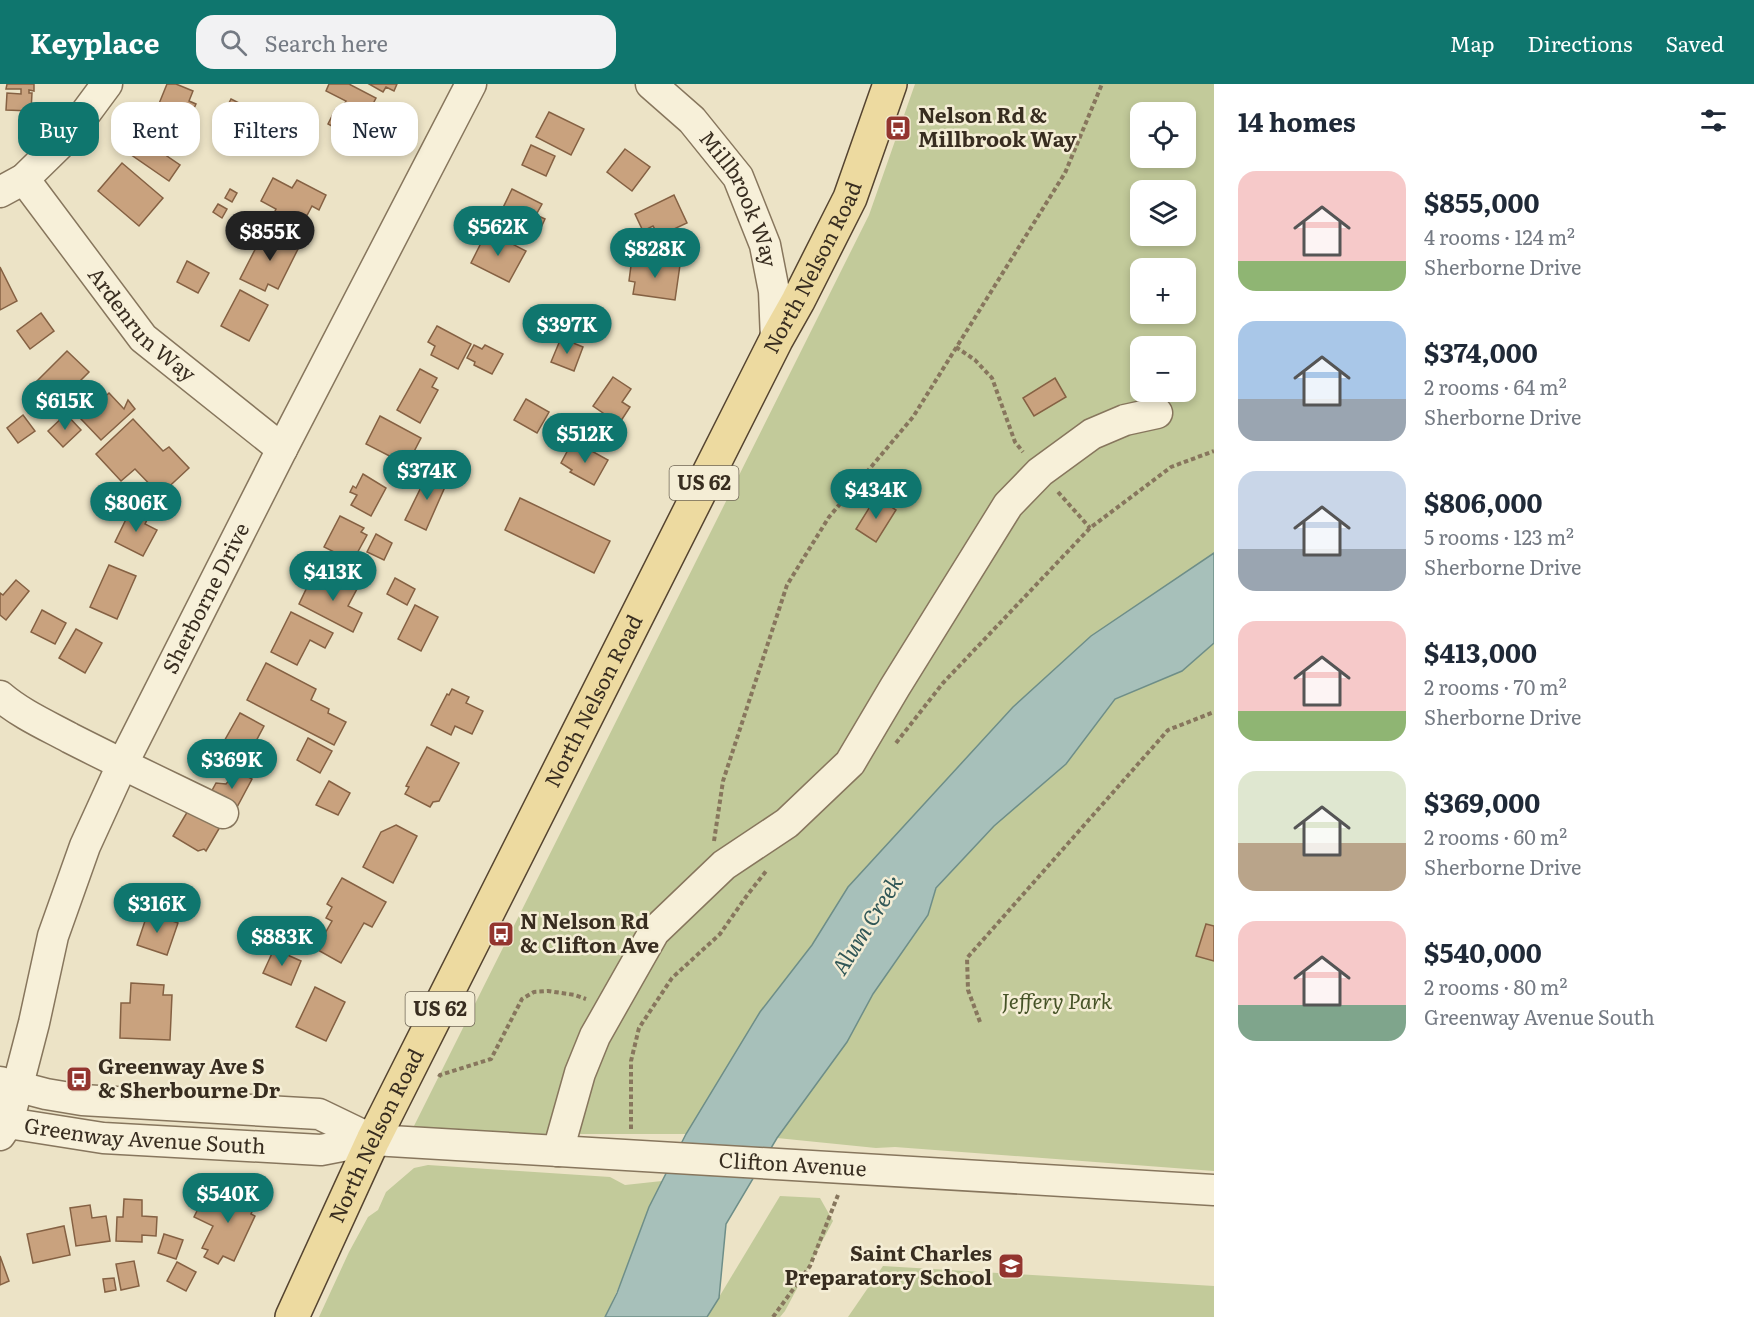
<!DOCTYPE html>
<html lang="en">
<head>
<meta charset="utf-8">
<style>
  :root { --surface:#fff; --page:#f2f2f3; --text:#1f2937; --muted:#747a83; --accent:#0f766e }
  body { margin:0; font-family:Literata,serif; background:var(--page); color:var(--text); height:100vh; display:flex; flex-direction:column; font-size:22px; white-space:nowrap }
  * { box-sizing:border-box; margin:0 }
  p { font-size:20px; color:var(--muted) }
  .icon { flex:none; width:33px; height:33px; fill:none; stroke:currentColor; stroke-width:2; stroke-linecap:round; stroke-linejoin:round }
  .map { position:relative; flex:1; overflow:hidden }
  .drawer { display:flex; flex-direction:column; background:var(--surface); width:540px }
  .drawer>* { flex:none }
  .guide { position:absolute; left:18px; top:18px; width:570px; height:54px; display:flex; gap:12px }
  .fabs { position:absolute; left:1130px; top:18px; display:grid; gap:12px }
  .fabs a { display:grid; place-items:center; width:66px; height:66px; border-radius:12px; background:var(--surface); box-shadow:0 3px 9px #0003; font-size:30px }
  .price { position:absolute; translate:-50% -51px; padding:0 14px; border-radius:21px; background:var(--accent); color:#fff; font-size:20px; line-height:39px; filter:drop-shadow(0 2px 3px #0008) }
  .price::after { content:''; position:absolute; left:50%; top:36px; width:18px; height:14px; margin-left:-9px; background:inherit; clip-path:polygon(0 0,100% 0,50% 100%) }
  .price.on { background:#222; color:#fff }
  ul { padding:0; list-style:none }
  li { display:flex; align-items:center; gap:18px; height:150px; padding:0 24px }
  li span { display:grid; place-items:center; flex:none; width:168px; height:120px; border-radius:18px; color:#555 }
  li>.icon { margin-inline-start:auto }
  span .icon { width:72px; height:72px; fill:#fffc; stroke-width:1 }
  li b { font-size:26px }
  h2 { display:flex; justify-content:space-between; align-items:center; height:72px; padding:0 24px; font-size:26px }
  .pill { padding:0 21px; border-radius:18px; background:var(--surface); box-shadow:0 3px 9px #0003; font-size:21px; line-height:54px }
  .pill.on { background:var(--accent); color:#fff }
  header { display:flex; align-items:center; gap:36px; box-sizing:border-box; height:84px; padding:0 30px; background:var(--accent); color:#fff }
  header strong { font-size:28px }
  nav { display:flex; gap:33px; margin-inline-start:auto; font-size:21px }
  .search { width:420px; height:54px; background:var(--page); display:flex; align-items:center; gap:15px; box-sizing:border-box; padding:0 21px; border-radius:18px; color:var(--muted); font-size:22px }
  main { display:flex; flex:1; min-height:0 }
  .map>svg:first-child { display:block }
</style>
</head>
<body>
<header>
<strong>Keyplace</strong>
<div class="search"><svg class="icon" aria-label="search" viewBox="0 0 24 24"><circle cx="10" cy="10" r="6"/><path d="M15 15l6 6"/></svg>Search here</div>
<nav><a>Map</a><a>Directions</a><a>Saved</a></nav>
</header>
<main>
<div class="map">
<svg width="1214" height="1233" viewBox="0 0 1214 1233">
  <rect width="100%" height="100%" fill="#ece3c6"/>
  <g fill="#c2ca9a" fill-rule="evenodd">
    <path d="M915,0H1214V471L1000,680L778,1051L847,958L872,910L928,831L936,805L994,742L1066,680L1115,615L1182,587L1214,559V1087L895,1063L876,1064L777,1054L686,1050H410L869,131ZM1140,28H1185V74H1140ZM1140,106H1185V152H1140ZM1140,184H1185V230H1140ZM1140,262H1185V308H1140Z"/>
    <path d="M428,1081L610,1093L625,1101L662,1097C640,1141 627,1189 605,1233H319L349,1168L368,1133L378,1126L386,1108L414,1084Z"/>
    <polygon points="780,1112 820,1114 833,1137 785,1227 780,1233 707,1233"/>
    <polygon points="883,1182 1214,1202 1214,1233 848,1233"/>
  </g>
  <polygon fill="#a7c0ba" stroke="#6e8e88" stroke-width="1.5" points="1214,469 1214,559 1182,587 1115,615 1066,680 994,742 936,804 928,831 873,910 847,958 777,1054 726,1140 719,1214 707,1233 605,1233 617,1209 649,1123 686,1050 760,928 812,861 848,803 1013,623 1091,552"/>
  <g fill="#c9a27e" stroke="#856143" stroke-width="1.5">
    <polygon points="7,0 34,0 34,7 29,6 29,9 32,9 31,27 6,26 7,9 21,10 21,5 6,5"/>
    <polygon points="167,0 176,0 193,7 189,17 196,20 187,40 156,27"/>
    <polygon points="329,0 349,0 376,14 362,41 357,38 350,52 328,40 335,26 340,29 346,17 326,7"/>
    <polygon points="369,0 397,0 394,7 386,3 383,8"/>
    <polygon points="231,15 253,26 243,46 221,35"/>
    <polygon points="549,28 584,45 571,71 536,53"/>
    <polygon points="149,43 175,61 167,72 180,81 169,97 130,70"/>
    <polygon points="531,61 555,72 546,92 522,81"/>
    <polygon points="625,65 650,83 632,107 607,88"/>
    <polygon points="122,79 163,114 139,142 98,107"/>
    <polygon points="273,94 292,104 297,96 326,111 319,126 312,122 302,141 299,139 294,149 276,140 280,134 273,131 276,125 261,117"/>
    <polygon points="230,105 237,109 232,118 225,114"/>
    <polygon points="512,105 542,120 536,131 545,135 538,150 499,132"/>
    <polygon points="674,111 687,139 659,152 653,142 643,147 635,130"/>
    <polygon points="218,120 227,125 222,134 213,128"/>
    <polygon points="265,146 299,163 278,205 268,200 265,207 240,195"/>
    <polygon points="487,147 526,167 509,198 471,179"/>
    <polygon points="632,174 680,181 675,216 633,210 635,198 629,197"/>
    <polygon points="187,177 209,189 198,209 177,198"/>
    <polygon points="0,183 17,217 0,226"/>
    <polygon points="240,206 268,221 249,257 221,242"/>
    <polygon points="41,229 54,247 30,265 17,247"/>
    <polygon points="437,242 471,260 458,285 431,271 435,262 428,258"/>
    <polygon points="561,254 583,263 574,287 551,278"/>
    <polygon points="474,261 482,265 485,261 503,270 492,290 474,281 475,278 467,274"/>
    <polygon points="67,267 89,288 64,313 57,307 52,312 37,297"/>
    <polygon points="420,285 437,294 432,303 438,306 420,339 397,326"/>
    <polygon points="613,293 631,305 622,318 630,323 619,340 593,322"/>
    <polygon points="1055,294 1066,313 1034,332 1023,314"/>
    <polygon points="109,309 124,325 128,316 135,325 101,356 81,335"/>
    <polygon points="526,315 549,328 537,349 514,336"/>
    <polygon points="66,330 81,346 63,363 48,347"/>
    <polygon points="23,331 35,347 18,359 7,344"/>
    <polygon points="380,332 421,354 407,381 366,360"/>
    <polygon points="133,335 163,367 169,363 189,384 160,411 135,385 121,397 96,370"/>
    <polygon points="579,360 608,376 594,401 570,388 572,386 561,379 569,364 575,367"/>
    <polygon points="429,387 448,396 426,446 405,436"/>
    <polygon points="363,390 386,404 371,432 351,421 357,411 350,408 353,402 356,404"/>
    <polygon points="876,413 896,426 876,458 856,445"/>
    <polygon points="520,414 610,457 594,489 505,446"/>
    <polygon points="131,425 148,434 145,440 157,446 143,472 115,458"/>
    <polygon points="340,432 364,444 361,448 367,451 355,473 350,470 348,475 324,463"/>
    <polygon points="376,450 392,459 384,476 367,468"/>
    <polygon points="109,481 136,492 117,535 90,523"/>
    <polygon points="336,492 358,503 348,522 362,529 353,548 299,520 311,495 329,504"/>
    <polygon points="395,494 415,505 407,521 387,510"/>
    <polygon points="16,496 29,507 6,536 0,531 0,509 3,511"/>
    <polygon points="415,521 438,533 421,567 398,555"/>
    <polygon points="42,526 66,539 55,560 31,548"/>
    <polygon points="291,528 333,549 325,564 310,556 297,581 271,568"/>
    <polygon points="76,545 102,559 85,589 59,574"/>
    <polygon points="266,579 316,605 311,616 329,625 328,629 346,638 334,661 247,616"/>
    <polygon points="452,605 469,613 466,619 483,627 472,650 455,642 451,651 431,641 447,610 449,611"/>
    <polygon points="240,629 264,642 247,674 222,661"/>
    <polygon points="308,654 332,667 320,689 297,676"/>
    <polygon points="427,663 459,679 439,717 433,718 430,723 405,710 409,703 406,702"/>
    <polygon points="237,687 252,695 236,725 209,712 216,699 226,700"/>
    <polygon points="329,697 350,709 338,731 316,721"/>
    <polygon points="189,725 220,743 206,767 204,765 198,767 173,752"/>
    <polygon points="396,741 417,752 393,799 363,783 381,748"/>
    <polygon points="342,794 386,818 372,843 364,839 341,879 316,865 332,837 326,834 332,823 327,820"/>
    <polygon points="148,828 178,839 167,871 137,861"/>
    <polygon points="1206,840 1214,842 1214,877 1196,872"/>
    <polygon points="274,865 301,877 291,901 263,889"/>
    <polygon points="131,899 164,901 163,911 172,911 170,956 120,954 121,919 130,919"/>
    <polygon points="315,903 345,918 326,957 296,943"/>
    <polygon points="242,1102 260,1111 251,1130 255,1132 234,1177 223,1172 218,1180 204,1173 208,1166 202,1164 213,1142 194,1133 202,1117 219,1125 230,1104 239,1108"/>
    <polygon points="124,1115 142,1116 142,1132 157,1133 156,1152 142,1151 142,1158 116,1157 117,1133 123,1133"/>
    <polygon points="90,1121 92,1134 106,1132 110,1157 76,1162 70,1124"/>
    <polygon points="64,1142 70,1171 33,1179 27,1150"/>
    <polygon points="164,1150 183,1156 176,1175 158,1169"/>
    <polygon points="0,1172 9,1197 0,1201"/>
    <polygon points="134,1177 139,1202 121,1206 116,1180"/>
    <polygon points="177,1178 196,1188 186,1207 167,1197"/>
    <polygon points="114,1194 116,1206 105,1208 103,1195"/>
  </g>
  <g fill="none" stroke-linecap="round" stroke-linejoin="round">
    <g stroke="#87765d" stroke-width="33">
      <g id="minor">
        <path id="s1" d="M651,0L692,36L738,93L765,161L774,207L776,256"/>
        <path id="s2" d="M24,95L143,254L282,365"/>
        <polyline points="0,108 24,95 70,50 107,0"/>
        <path d="M0,612C21,630 46,641 70,654C121,680 172,704 223,729"/>
        <polyline points="0,998 46,1010 82,1016 319,1030 373,1056"/>
        <path id="s3" d="M0,1037L8,1039L103,1054L321,1066L373,1056L1214,1106"/>
        <path id="s4" d="M0,1051L8,1039L34,939L53,852L85,762L122,681L282,365L471,0"/>
        <polyline points="558,1067 580,989 595,952 654,848 724,781 787,739 850,679 895,603 1008,421 1040,388 1092,350 1125,336 1157,329"/>
      </g>
    </g>
    <g stroke="#554430" stroke-width="36">
      <g id="major">
        <path id="s5" d="M292,1233L373,1056L776,256L798,217L850,114L890,0"/>
      </g>
    </g>
    <g stroke="#87765d" stroke-width="4" stroke-dasharray="4.5 3" stroke-linecap="butt">
      <polyline points="956,263 975,276 992,294 1015,358 1023,368"/>
      <polyline points="1058,408 1090,444"/>
      <polyline points="896,659 943,599 1090,444 1171,383 1214,367"/>
      <polyline points="714,757 723,697 787,501 829,433 913,333 1065,89 1102,0"/>
      <polyline points="980,938 968,906 967,874 1168,646 1214,628"/>
      <polyline points="439,993 440,991 491,975 522,915 534,908 548,907 575,911 586,915"/>
      <polyline points="631,1045 631,977 639,944 672,894 720,850 748,810 767,786"/>
      <polyline points="773,1233 810,1182 838,1111"/>
    </g>
    <use href="#minor" stroke="#f7f0d9" stroke-width="30"/>
    <use href="#major" stroke="#eddaa0" stroke-width="33"/>
  </g>
  <defs>
    <g id="bus-square" transform="scale(1.35)"><rect x="-9" y="-9" width="18" height="18" rx="4" fill="#93352f" stroke="#f4edd5"/><path d="M-5-6H5V4H4V6H2V4H-2V6H-4V4H-5ZM-3.5-4V0h7V-4ZM-3.5 1.2v1.5H-2V1.2ZM2 1.2v1.5H3.5V1.2Z" fill="#fff"/></g>
    <g id="school-square" transform="scale(1.35)"><rect x="-9" y="-9" width="18" height="18" rx="4" fill="#93352f" stroke="#f4edd5"/><path d="M0-5L7-2L0 1L-7-2ZM-4 1L0 2.5L4 1V4Q0 6-4 4Z" fill="#fff"/></g>
  </defs>
  <g fill-rule="evenodd">
    <use href="#bus-square" x="898" y="44"/>
    <use href="#bus-square" x="501" y="850"/>
    <use href="#bus-square" x="79" y="995"/>
    <use href="#school-square" x="1011" y="1182"/>
  </g>
  <g text-anchor="middle" stroke-width="5" stroke-linejoin="round" paint-order="stroke">
    <g fill="#f4edd5" stroke="#706756" stroke-width="1.5">
      <rect x="669.5" y="382" width="69" height="34" rx="4.5"/>
      <rect x="405.5" y="908" width="69" height="34" rx="4.5"/>
    </g>
    <g font-size="20" font-weight="bold" fill="#382d20">
      <text x="704" y="406">US 62</text>
      <text x="440" y="932">US 62</text>
    </g>
    <g font-size="21" font-weight="bold" fill="#382d20" stroke="#f4edd5" text-anchor="start">
      <text x="918" y="39">Nelson Rd &amp;<tspan x="918" dy="24">Millbrook Way</tspan></text>
      <text x="520" y="845">N Nelson Rd<tspan x="520" dy="24">&amp; Clifton Ave</tspan></text>
      <text x="98" y="990">Greenway Ave S<tspan x="98" dy="24">&amp; Sherbourne Dr</tspan></text>
      <text x="992" y="1177" text-anchor="end">Saint Charles<tspan x="992" dy="24">Preparatory School</tspan></text>
    </g>
    <g font-size="21" fill="#382d20" stroke="#f4edd5">
      <text dy="7" stroke="none"><textPath href="#s1" startOffset="148">Millbrook Way</textPath></text>
      <text dy="7" stroke="none"><textPath href="#s5" startOffset="1172">North Nelson Road</textPath></text>
      <text dy="7" stroke="none"><textPath href="#s2" startOffset="188">Ardenrun Way</textPath></text>
      <text dy="7" stroke="none"><textPath href="#s4" startOffset="578">Sherborne Drive</textPath></text>
      <text dy="7" stroke="none"><textPath href="#s5" startOffset="686">North Nelson Road</textPath></text>
      <text dy="7" stroke="none"><textPath href="#s3" startOffset="146">Greenway Avenue South</textPath></text>
      <text dy="7" stroke="none"><textPath href="#s5" startOffset="200">North Nelson Road</textPath></text>
      <text dy="7" stroke="none"><textPath href="#s3" startOffset="796">Clifton Avenue</textPath></text>
    </g>
    <g font-size="21" font-style="italic" fill="#465327" stroke="#f4edd5">
      <text x="1057" y="925">Jeffery Park</text>
    </g>
    <g font-size="22" font-style="italic" fill="#305757" stroke="#f4edd5">
      <text transform="translate(867 841) rotate(-58)" y="8">Alum Creek</text>
    </g>
  </g>
</svg>
<div class="fabs">
<a><svg class="icon" aria-label="locate" viewBox="0 0 24 24"><circle cx="12" cy="12" r="6"/><path d="M12 2v4M12 18v4M2 12h4M18 12h4"/></svg></a>
<a><svg class="icon" aria-label="layers" viewBox="0 0 24 24"><path d="M12 4l9 5-9 5-9-5zM3 14l9 5 9-5"/></svg></a>
<a>+</a>
<a>−</a>
</div>
<b class="price" style="left:498px;top:173px">$562K</b>
<b class="price on" style="left:270px;top:178px">$855K</b>
<b class="price" style="left:655px;top:195px">$828K</b>
<b class="price" style="left:567px;top:271px">$397K</b>
<b class="price" style="left:65px;top:347px">$615K</b>
<b class="price" style="left:585px;top:380px">$512K</b>
<b class="price" style="left:427px;top:417px">$374K</b>
<b class="price" style="left:876px;top:436px">$434K</b>
<b class="price" style="left:136px;top:449px">$806K</b>
<b class="price" style="left:333px;top:518px">$413K</b>
<b class="price" style="left:232px;top:706px">$369K</b>
<b class="price" style="left:157px;top:850px">$316K</b>
<b class="price" style="left:282px;top:883px">$883K</b>
<b class="price" style="left:228px;top:1140px">$540K</b>
<div class="guide">
<a class="pill on">Buy</a>
<a class="pill">Rent</a>
<a class="pill">Filters</a>
<a class="pill">New</a>
</div>
</div>
<section class="drawer">
<h2>14 homes<svg class="icon" aria-label="filters" viewBox="0 0 24 24"><path d="M4 7h16M4 17h16"/><circle cx="9" cy="7" r="2"/><circle cx="15" cy="17" r="2"/></svg></h2>
<ul>
<li><span style="background:linear-gradient(#f6c9c9 75%,#8fb573 0)"><svg class="icon" aria-label="home" viewBox="0 0 24 24"><path d="M3 11l9-7 9 7M6 9v11h12V9"/></svg></span><div><b>$855,000</b><p>4 rooms · 124 m²</p><p>Sherborne Drive</p></div></li>
<li><span style="background:linear-gradient(#a9c7e8 65%,#9aa5b1 0)"><svg class="icon" aria-label="home" viewBox="0 0 24 24"><path d="M3 11l9-7 9 7M6 9v11h12V9"/></svg></span><div><b>$374,000</b><p>2 rooms · 64 m²</p><p>Sherborne Drive</p></div></li>
<li><span style="background:linear-gradient(#c9d6e8 65%,#9aa5b1 0)"><svg class="icon" aria-label="home" viewBox="0 0 24 24"><path d="M3 11l9-7 9 7M6 9v11h12V9"/></svg></span><div><b>$806,000</b><p>5 rooms · 123 m²</p><p>Sherborne Drive</p></div></li>
<li><span style="background:linear-gradient(#f6c9c9 75%,#8fb573 0)"><svg class="icon" aria-label="home" viewBox="0 0 24 24"><path d="M3 11l9-7 9 7M6 9v11h12V9"/></svg></span><div><b>$413,000</b><p>2 rooms · 70 m²</p><p>Sherborne Drive</p></div></li>
<li><span style="background:linear-gradient(#dfe7d0 60%,#b9a48a 0)"><svg class="icon" aria-label="home" viewBox="0 0 24 24"><path d="M3 11l9-7 9 7M6 9v11h12V9"/></svg></span><div><b>$369,000</b><p>2 rooms · 60 m²</p><p>Sherborne Drive</p></div></li>
<li><span style="background:linear-gradient(#f6c9c9 70%,#7fa58c 0)"><svg class="icon" aria-label="home" viewBox="0 0 24 24"><path d="M3 11l9-7 9 7M6 9v11h12V9"/></svg></span><div><b>$540,000</b><p>2 rooms · 80 m²</p><p>Greenway Avenue South</p></div></li>
</ul>
</section>
</main>
</body>
</html>
